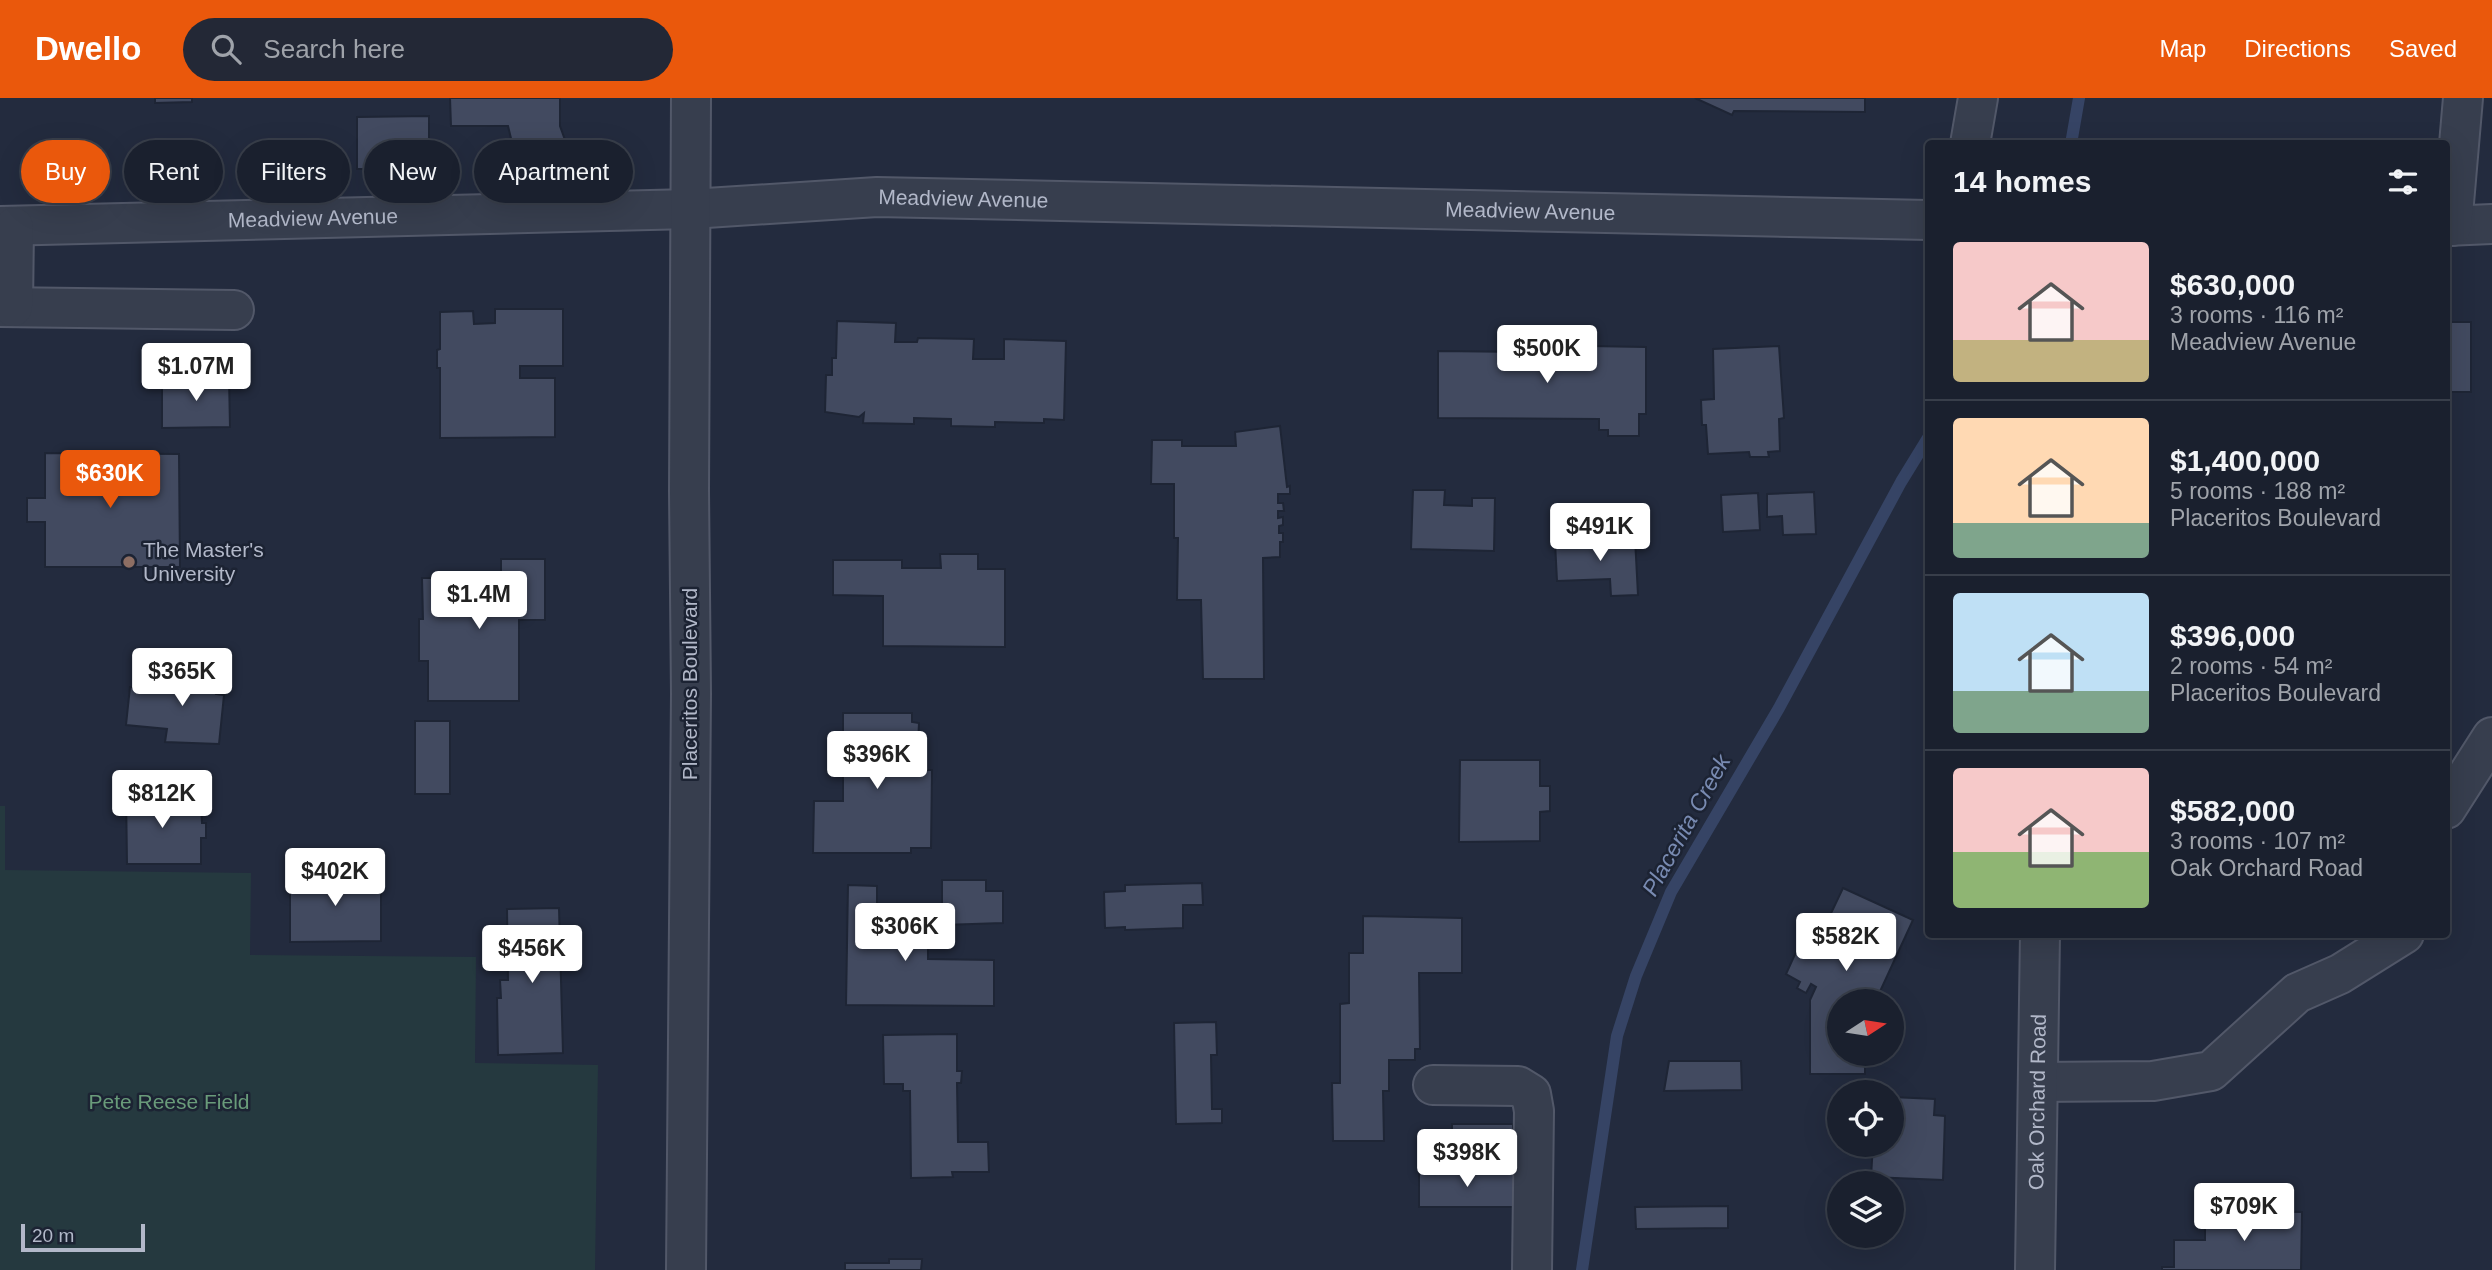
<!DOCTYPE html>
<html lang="en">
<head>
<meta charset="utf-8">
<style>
  :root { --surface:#1a202e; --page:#232836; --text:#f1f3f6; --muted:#9fa3aa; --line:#383e4a; --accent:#ea580c }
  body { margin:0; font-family:Arial,sans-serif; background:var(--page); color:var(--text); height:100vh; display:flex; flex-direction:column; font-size:26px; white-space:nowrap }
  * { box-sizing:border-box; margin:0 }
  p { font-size:23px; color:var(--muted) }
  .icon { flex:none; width:38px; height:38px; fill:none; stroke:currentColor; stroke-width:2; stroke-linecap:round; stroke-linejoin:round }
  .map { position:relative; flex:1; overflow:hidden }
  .details { position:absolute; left:1925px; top:42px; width:525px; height:798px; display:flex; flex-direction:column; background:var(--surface); border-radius:7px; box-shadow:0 7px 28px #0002,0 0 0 2px var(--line) }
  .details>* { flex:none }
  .banner { position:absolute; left:21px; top:42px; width:665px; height:63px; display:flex; gap:14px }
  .needle { width:46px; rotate:78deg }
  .tools { position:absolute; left:1827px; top:891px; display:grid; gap:14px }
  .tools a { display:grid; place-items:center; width:77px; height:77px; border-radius:50%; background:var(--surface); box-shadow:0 7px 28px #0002,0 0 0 2px var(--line); font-size:35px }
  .scale { position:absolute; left:21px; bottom:18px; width:124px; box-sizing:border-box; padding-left:7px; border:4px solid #b2b8c9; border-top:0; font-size:19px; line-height:24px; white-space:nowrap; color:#b2b8c9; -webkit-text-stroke:5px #1c2333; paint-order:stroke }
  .price { position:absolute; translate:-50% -60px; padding:0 16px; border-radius:7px; background:#fff; color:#222; font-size:23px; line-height:46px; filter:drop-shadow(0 2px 4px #0008) }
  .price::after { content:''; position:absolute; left:50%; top:42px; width:21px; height:16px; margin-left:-10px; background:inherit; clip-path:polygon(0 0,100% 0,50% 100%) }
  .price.active { background:var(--accent); color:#fff }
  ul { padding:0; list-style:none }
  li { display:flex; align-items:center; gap:21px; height:175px; padding:0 28px }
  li+li { border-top:2px solid var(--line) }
  li span { display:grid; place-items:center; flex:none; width:196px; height:140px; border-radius:7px; color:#555 }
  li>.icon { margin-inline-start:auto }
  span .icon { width:84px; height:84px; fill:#fffc; stroke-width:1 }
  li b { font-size:30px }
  h2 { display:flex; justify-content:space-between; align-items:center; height:84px; padding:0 28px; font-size:30px }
  .chip { padding:0 24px; border-radius:32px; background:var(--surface); box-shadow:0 7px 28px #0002,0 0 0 2px var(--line); font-size:24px; line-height:63px }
  .chip.active { background:var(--accent); color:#fff }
  header { display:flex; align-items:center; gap:42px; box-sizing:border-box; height:98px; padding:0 35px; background:var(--accent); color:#fff }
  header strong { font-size:33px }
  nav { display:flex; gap:38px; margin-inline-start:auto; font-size:24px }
  .search { width:490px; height:63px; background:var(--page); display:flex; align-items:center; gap:18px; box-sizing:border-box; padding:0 24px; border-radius:38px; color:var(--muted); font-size:26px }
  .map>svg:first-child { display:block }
</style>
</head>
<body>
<header>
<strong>Dwello</strong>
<div class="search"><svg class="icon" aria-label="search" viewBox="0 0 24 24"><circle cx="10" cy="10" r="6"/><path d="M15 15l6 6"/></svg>Search here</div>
<nav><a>Map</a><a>Directions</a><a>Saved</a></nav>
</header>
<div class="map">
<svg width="2492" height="1172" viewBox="0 0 2492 1172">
  <rect width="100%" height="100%" fill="#232b3e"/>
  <polygon fill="#25393f" points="0,708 5,708 5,772 251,775 250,857 476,859 475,965 598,967 595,1172 0,1172"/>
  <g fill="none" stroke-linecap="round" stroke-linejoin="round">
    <g stroke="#364465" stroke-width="12">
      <polyline points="2071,46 2079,0"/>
      <polyline points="1582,1172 1617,938 1636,878 1671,794 1779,610 1901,384 1928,340"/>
    </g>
  </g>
  <g fill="#424a60" stroke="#1e2535" stroke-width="2">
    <polygon points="155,0 192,0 192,4 155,5"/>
    <polygon points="450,0 560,0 560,28 569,53 555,59 554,56 517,65 508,28 451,28"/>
    <polygon points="1695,0 1865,0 1865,14 1734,13 1732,17"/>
    <polygon points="429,18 429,71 357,71 357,19"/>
    <polygon points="495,211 563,211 563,268 520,268 520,280 555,280 555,339 440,340 440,270 437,270 437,252 440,251 440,214 473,213 474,226 495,225"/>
    <polygon points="837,223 896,225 895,244 917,244 918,240 974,241 973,261 1004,261 1004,241 1066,243 1064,322 1044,321 1044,325 995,324 995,329 951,328 951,321 914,320 914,326 863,325 864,315 859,319 825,314 826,277 832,277 832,260 836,260"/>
    <rect x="2446" y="224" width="25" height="70"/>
    <polygon points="1526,244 1590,244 1590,248 1646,249 1646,316 1639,316 1639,338 1608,338 1608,332 1599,332 1599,321 1438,320 1438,253 1527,254"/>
    <polygon points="1779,248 1784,320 1779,321 1780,353 1768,354 1769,359 1750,359 1749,354 1708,356 1706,327 1702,327 1701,302 1714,301 1713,251"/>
    <polygon points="229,279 230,329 162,330 162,280"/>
    <polygon points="1280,328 1287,389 1290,388 1290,396 1278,396 1278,405 1283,405 1284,413 1278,413 1278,420 1283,419 1283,427 1279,428 1279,435 1283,435 1283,444 1280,444 1280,459 1263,460 1264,581 1203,581 1201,502 1177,502 1178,440 1174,440 1174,386 1151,386 1152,342 1182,342 1182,348 1236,348 1235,334"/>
    <polygon points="45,355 179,356 180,469 45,469 45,424 27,424 27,400 45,400"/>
    <polygon points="1413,392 1445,392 1444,407 1472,408 1472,400 1495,400 1494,453 1411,451"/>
    <polygon points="1814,394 1816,436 1783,437 1782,418 1767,419 1767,396"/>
    <polygon points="1758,395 1760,432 1723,434 1721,397"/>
    <polygon points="1635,440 1638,497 1611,498 1610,481 1557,483 1555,444"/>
    <polygon points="940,456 978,456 978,471 1005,471 1005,549 883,548 883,498 833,497 833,462 902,462 902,470 941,470"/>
    <polygon points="501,461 545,461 545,522 519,522 519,603 428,603 428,563 419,563 419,521 423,521 422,480 501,480"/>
    <polygon points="185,568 220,571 216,596 224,597 219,646 165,644 167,631 126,627 130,589 182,594"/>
    <polygon points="843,615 912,615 912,624 919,625 918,647 913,646 913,672 932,672 931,750 911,750 911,755 813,755 814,703 843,703"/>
    <rect x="415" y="623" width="35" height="73"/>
    <polygon points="1460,662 1540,662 1540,688 1550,688 1550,713 1540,714 1540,743 1459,744"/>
    <polygon points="126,694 174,694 174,710 201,709 202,725 206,725 206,740 201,740 201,766 127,766"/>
    <polygon points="381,776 381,843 290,844 290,777"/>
    <polygon points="942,782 986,782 986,793 1003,793 1003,825 942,827"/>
    <polygon points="1202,785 1203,807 1183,807 1183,830 1125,832 1125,829 1105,830 1104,794 1125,793 1125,787"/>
    <polygon points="848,787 877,788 877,813 905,813 905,834 923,833 923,849 928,849 928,861 994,862 994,908 846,907"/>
    <polygon points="1843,790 1913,822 1877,900 1873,899 1871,903 1839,903 1839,956 1865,956 1865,976 1810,976 1810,902 1816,889 1811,886 1806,895 1797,890 1800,884 1786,876 1801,843 1815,849"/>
    <polygon points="559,810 563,955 498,957 497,900 501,900 500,882 508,882 507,811"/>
    <polygon points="1363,818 1462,820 1462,875 1419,875 1420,951 1415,951 1415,962 1389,962 1389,993 1383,993 1384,1043 1333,1043 1332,985 1340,985 1340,906 1349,905 1349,855 1363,855"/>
    <polygon points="1216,924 1217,957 1211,957 1212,1011 1222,1011 1222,1025 1176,1026 1174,925"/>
    <polygon points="957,936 957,973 962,973 961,985 957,985 958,1044 988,1044 989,1074 952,1074 953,1079 911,1080 910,993 903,993 903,986 884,986 883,937"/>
    <polygon points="1669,963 1741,963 1742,992 1664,993"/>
    <polygon points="1892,999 1935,1001 1934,1017 1945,1018 1943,1082 1871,1079 1873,1046 1892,1046"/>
    <polygon points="1452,1026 1513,1026 1513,1062 1452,1061"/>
    <polygon points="1419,1073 1516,1074 1516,1109 1419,1109"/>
    <polygon points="1728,1108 1728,1130 1636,1131 1635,1109"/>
    <polygon points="2212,1113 2302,1114 2301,1172 2162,1172 2162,1169 2174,1169 2174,1142 2205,1142 2205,1129 2212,1129"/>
    <polygon points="889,1161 922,1161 921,1172 845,1172 845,1165 889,1165"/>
  </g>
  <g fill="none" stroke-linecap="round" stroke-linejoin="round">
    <g stroke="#525869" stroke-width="42">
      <g id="minor">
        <polyline points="1970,46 1978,0"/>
        <path id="s1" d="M0,128L691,111L877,99L1928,122"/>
        <polyline points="2446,128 2492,126"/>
        <polyline points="2452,128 2463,0"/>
        <polyline points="0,209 234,212"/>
        <polyline points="13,209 14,129"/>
        <polyline points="2446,711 2492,639"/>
        <polyline points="2038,984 2153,983 2211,973 2297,895 2340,876 2404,836"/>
        <polyline points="1433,987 1518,988 1531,996 1534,1013 1532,1172"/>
        <polyline points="686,1172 691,596 689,393 691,0"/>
        <path id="s2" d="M2035,1172L2040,836"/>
      </g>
    </g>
    <use href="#minor" stroke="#373e4e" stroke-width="38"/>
  </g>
  <circle fill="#8d6e63" stroke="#1c2333" stroke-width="2.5" cx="129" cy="464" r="7"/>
  <g text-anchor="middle" stroke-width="5" stroke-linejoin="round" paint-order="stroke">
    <g font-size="21" fill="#b2b8c9" stroke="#1c2333">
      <text dy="7" stroke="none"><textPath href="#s1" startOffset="964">Meadview Avenue</textPath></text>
      <text dy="7" stroke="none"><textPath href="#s1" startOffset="1531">Meadview Avenue</textPath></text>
      <text dy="7" stroke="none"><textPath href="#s1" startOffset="313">Meadview Avenue</textPath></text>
      <text transform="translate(690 586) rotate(-90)" y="7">Placeritos Boulevard</text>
      <text dy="7" stroke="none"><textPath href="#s2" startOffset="168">Oak Orchard Road</textPath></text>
    </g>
    <g font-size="21" fill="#b2b8c9" stroke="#1c2333" text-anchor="start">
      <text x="143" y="459">The Master's<tspan x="143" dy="24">University</tspan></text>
    </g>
    <g font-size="21" fill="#699b7a" stroke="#1c2333">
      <text x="169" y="1011">Pete Reese Field</text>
    </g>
    <g font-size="23" font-style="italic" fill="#798bb2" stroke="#1c2333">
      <text transform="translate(1686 727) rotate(-61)" y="8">Placerita Creek</text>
    </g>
  </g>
</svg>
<div class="tools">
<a><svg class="needle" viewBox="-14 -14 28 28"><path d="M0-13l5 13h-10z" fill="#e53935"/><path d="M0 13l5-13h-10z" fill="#9fa3aa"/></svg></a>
<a><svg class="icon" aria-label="locate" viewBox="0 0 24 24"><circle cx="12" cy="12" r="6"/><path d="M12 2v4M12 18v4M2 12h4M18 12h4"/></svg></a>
<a><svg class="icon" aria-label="layers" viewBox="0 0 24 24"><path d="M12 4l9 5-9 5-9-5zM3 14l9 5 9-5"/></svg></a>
</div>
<div class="scale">20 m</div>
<b class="price" style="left:1547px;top:287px">$500K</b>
<b class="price" style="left:196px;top:305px">$1.07M</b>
<b class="price active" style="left:110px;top:412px">$630K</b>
<b class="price" style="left:1600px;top:465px">$491K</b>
<b class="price" style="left:479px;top:533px">$1.4M</b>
<b class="price" style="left:182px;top:610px">$365K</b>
<b class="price" style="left:877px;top:693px">$396K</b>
<b class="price" style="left:162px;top:732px">$812K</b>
<b class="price" style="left:335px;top:810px">$402K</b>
<b class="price" style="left:905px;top:865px">$306K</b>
<b class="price" style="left:1846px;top:875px">$582K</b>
<b class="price" style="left:532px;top:887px">$456K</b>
<b class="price" style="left:1467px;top:1091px">$398K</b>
<b class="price" style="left:2244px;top:1145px">$709K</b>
<div class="banner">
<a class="chip active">Buy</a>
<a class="chip">Rent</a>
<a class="chip">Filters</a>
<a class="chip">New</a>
<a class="chip">Apartment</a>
</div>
<section class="details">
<h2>14 homes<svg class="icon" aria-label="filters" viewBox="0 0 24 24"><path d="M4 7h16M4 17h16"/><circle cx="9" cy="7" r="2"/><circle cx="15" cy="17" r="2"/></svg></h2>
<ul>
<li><span style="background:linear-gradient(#f6c9c9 70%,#c2b280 0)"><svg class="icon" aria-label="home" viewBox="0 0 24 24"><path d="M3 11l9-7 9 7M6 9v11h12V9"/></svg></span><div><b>$630,000</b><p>3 rooms · 116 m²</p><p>Meadview Avenue</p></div></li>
<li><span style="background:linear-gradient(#ffd9b3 75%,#7fa58c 0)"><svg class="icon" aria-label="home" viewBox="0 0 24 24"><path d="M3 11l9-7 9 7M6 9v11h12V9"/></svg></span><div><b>$1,400,000</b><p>5 rooms · 188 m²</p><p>Placeritos Boulevard</p></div></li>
<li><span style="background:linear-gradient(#bfe0f5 70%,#7fa58c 0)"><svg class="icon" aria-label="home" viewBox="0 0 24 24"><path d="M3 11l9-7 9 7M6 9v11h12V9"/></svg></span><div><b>$396,000</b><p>2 rooms · 54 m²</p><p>Placeritos Boulevard</p></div></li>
<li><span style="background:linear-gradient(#f6c9c9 60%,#8fb573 0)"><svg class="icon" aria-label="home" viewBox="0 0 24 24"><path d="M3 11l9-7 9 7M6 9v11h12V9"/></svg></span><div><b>$582,000</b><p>3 rooms · 107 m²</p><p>Oak Orchard Road</p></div></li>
</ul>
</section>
</div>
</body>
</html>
